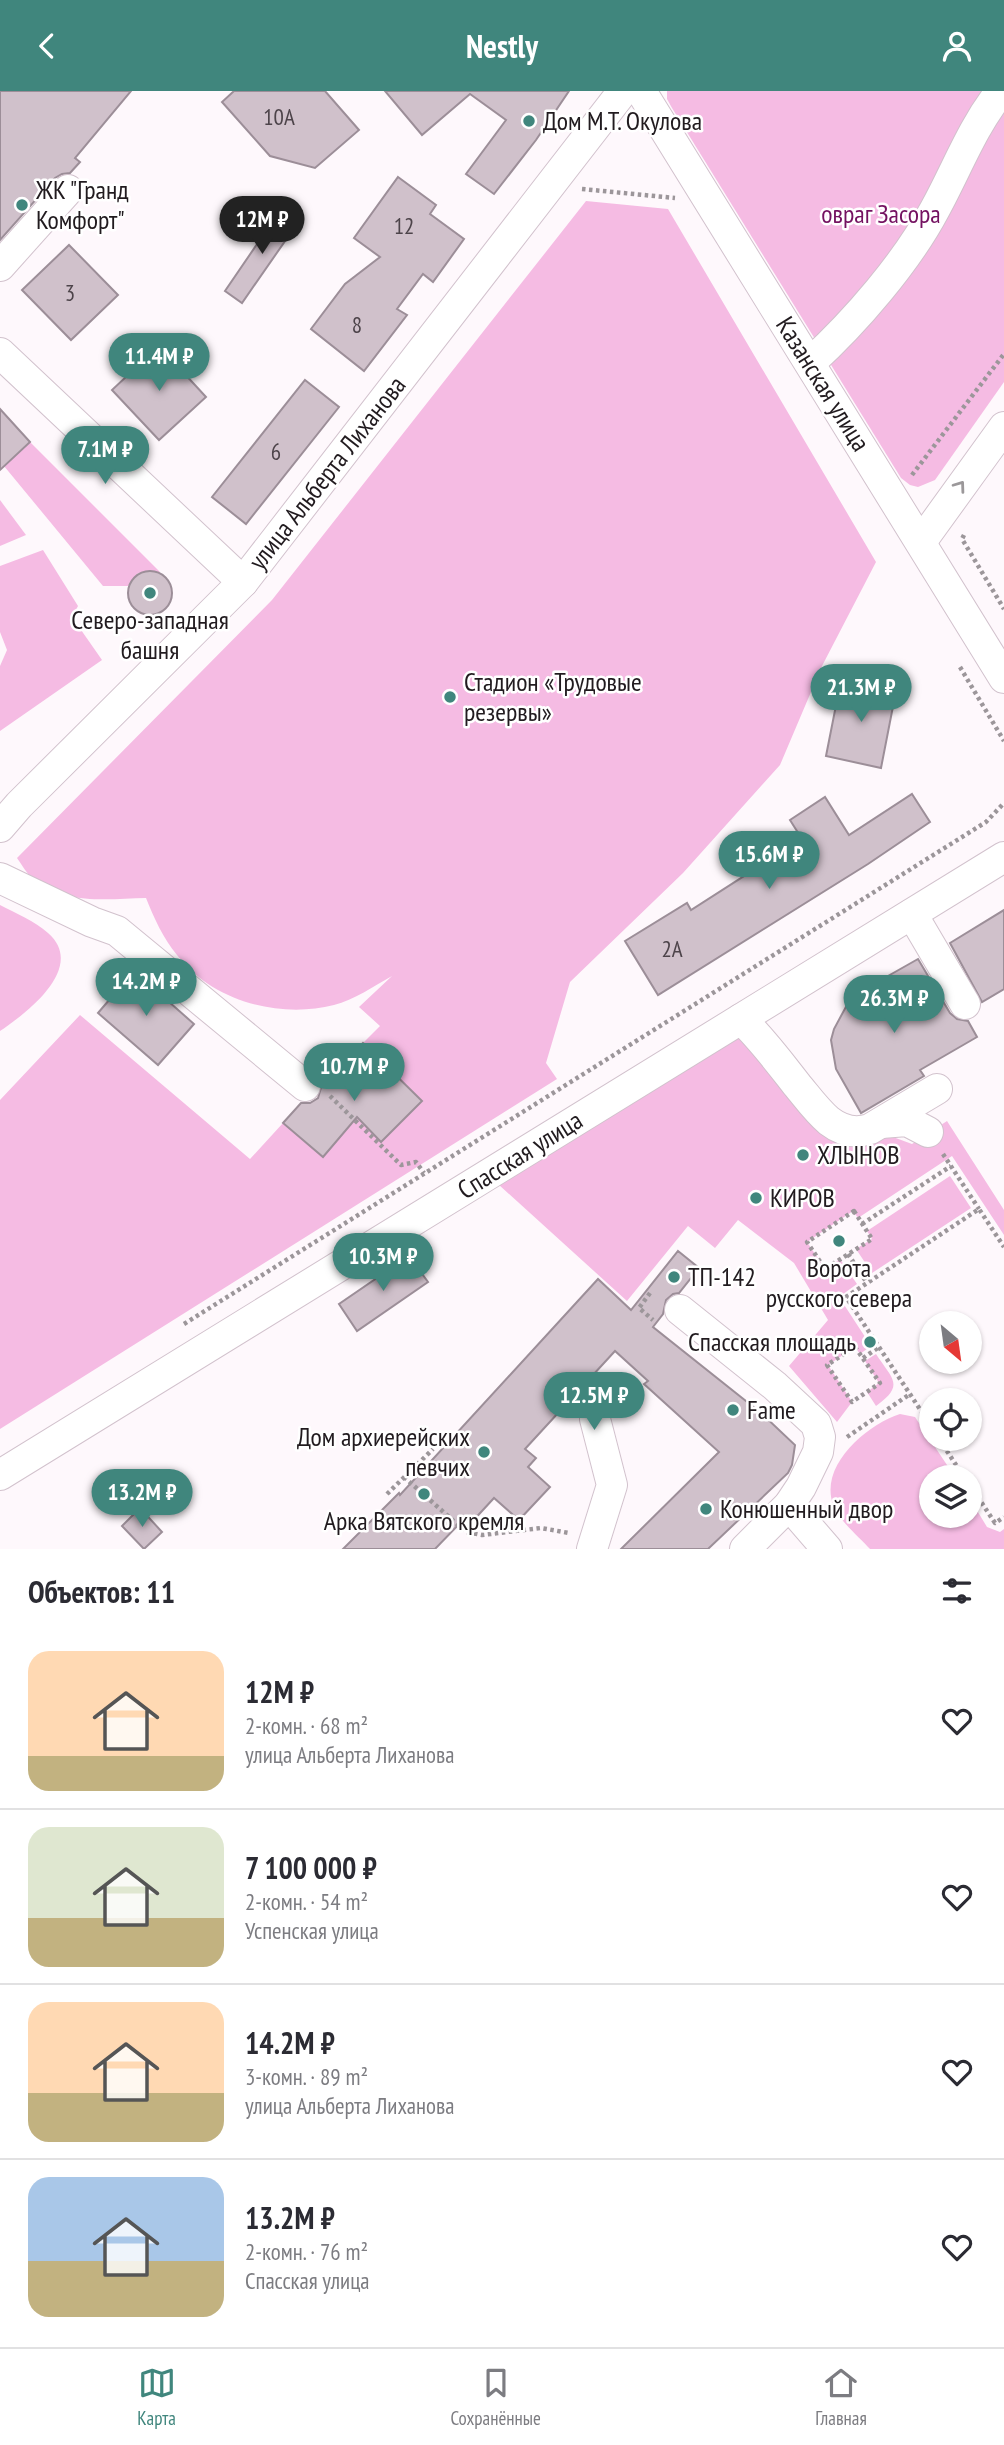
<!DOCTYPE html>
<html lang="ru">
<head>
<meta charset="utf-8">
<style>
  :root { --surface:#fff; --page:#f7f7f7; --text:#2b2b33; --muted:#7c7c81; --line:#e1e1e2; --accent:#40867d }
  body { margin:0; font-family:"PT Sans Narrow",sans-serif; background:var(--page); color:var(--text); height:100vh; display:flex; flex-direction:column; font-size:26px; white-space:nowrap }
  * { box-sizing:border-box; margin:0 }
  p { font-size:23px; color:var(--muted) }
  .icon { flex:none; width:38px; height:38px; fill:none; stroke:currentColor; stroke-width:2; stroke-linecap:round; stroke-linejoin:round }
  .map { position:relative; height:1458px; overflow:hidden }
  .panel { display:flex; flex-direction:column; background:var(--surface); flex:1 }
  .panel>* { flex:none }
  .needle { width:46px; rotate:151deg }
  .fabs { position:absolute; left:919px; top:1220px; display:grid; gap:14px }
  .fabs a { display:grid; place-items:center; width:63px; height:63px; border-radius:50%; background:var(--surface); box-shadow:0 2px 5px #0004; font-size:35px }
  .price { position:absolute; translate:-50% -60px; padding:0 16px; border-radius:24px; background:var(--accent); color:#fff; font-size:23px; line-height:46px; filter:drop-shadow(0 2px 4px #0008) }
  .price::after { content:''; position:absolute; left:50%; top:42px; width:21px; height:16px; margin-left:-10px; background:inherit; clip-path:polygon(0 0,100% 0,50% 100%) }
  .price.on { background:#222; color:#fff }
  ul { padding:0; list-style:none }
  li { display:flex; align-items:center; gap:21px; height:175px; padding:0 28px }
  li+li { border-top:2px solid var(--line) }
  li span { display:grid; place-items:center; flex:none; width:196px; height:140px; border-radius:21px; color:#555 }
  li>.icon { margin-inline-start:auto }
  span .icon { width:84px; height:84px; fill:#fffc; stroke-width:1 }
  li b { font-size:30px }
  h2 { display:flex; justify-content:space-between; align-items:center; height:84px; padding:0 28px; font-size:30px }
  header { display:flex; justify-content:space-between; align-items:center; height:91px; padding:0 28px; background:var(--accent); color:#fff; font-size:32px; font-weight:700 }
  .tabs { display:flex; justify-content:space-around; align-items:center; height:98px; border-top:2px solid var(--line); background:var(--surface); font-size:19px; color:var(--muted) }
  .tabs a { display:grid; justify-items:center; gap:4px }
  .tabs .on { color:var(--accent) }
  .map>svg:first-child { display:block }
</style>
</head>
<body>
<header><svg class="icon" aria-label="back" viewBox="0 0 24 24"><path d="M15 5l-7 7 7 7"/></svg>Nestly<svg class="icon" aria-label="person" viewBox="0 0 24 24"><circle cx="12" cy="8" r="4"/><path d="M4 21q1-7 8-7t8 7"/></svg></header>
<div class="map">
<svg width="1004" height="1458" viewBox="0 0 1004 1458">
  <rect width="100%" height="100%" fill="#fef8fc"/>
  <g fill="#f5bbe3">
    <polygon points="667,0 1004,0 1004,291 935,389 918,396 910,394 901,387 672,17 667,8"/>
    <path d="M586,110L668,118L876,471L822,575L780,674L683,782L570,891L546,972L557,988L0,1338V1009L80,924L250,1068L283,1032L323,1066L357,1027L381,1051L422,1010L363,952L380,935L359,916L392,885C374,895 354,909 334,914C279,928 212,910 177,864C163,847 154,827 146,807C108,808 64,814 34,789C27,783 22,774 17,767L272,509Z"/>
    <polygon points="30,351 160,481 138,482 128,495 103,495 4,375"/>
    <polygon points="0,409 26,444 0,455"/>
    <polygon points="43,459 78,515 72,526 102,569 0,640 0,575 7,559 0,541 0,475"/>
    <path d="M0,814C15,822 35,830 48,842C87,876 27,922 0,940Z"/>
    <polygon points="743,947 819,1033 876,1047 893,1046 912,1053 947,1030 1004,1119 1004,1144 952,1065 858,1127 853,1120 807,1151 825,1178 840,1168 857,1193 839,1206 871,1255 860,1263 855,1256 828,1274 852,1311 837,1331 789,1275 828,1229 794,1172 738,1129 715,1157 688,1135 627,1210 498,1093 731,948"/>
    <polygon points="950,1085 971,1117 872,1182 856,1158 872,1148 867,1140"/>
    <path d="M876,1263C893,1289 905,1294 876,1315L867,1301L879,1292L865,1270Z"/>
    <path d="M900,1323L915,1326L955,1386H931V1424H970V1408L987,1436L1000,1441L1004,1438V1458H870C860,1447 839,1429 834,1416C817,1376 866,1334 900,1323Z"/>
  </g>
  <g fill="#d0c1cb" stroke="#9c8e98" stroke-width="2">
    <polygon points="0,0 131,0 75,67 80,71 70,82 62,83 55,87 0,149"/>
    <polygon points="234,0 325,0 359,39 315,77 270,65 222,11"/>
    <polygon points="385,0 569,0 536,49 494,103 466,83 506,29 470,3 422,44"/>
    <polygon points="398,86 436,114 430,123 464,148 433,191 423,183 397,218 407,224 364,280 311,238 345,193 380,166 354,147"/>
    <polygon points="281,118 299,130 242,212 225,200"/>
    <polygon points="69,154 118,204 71,249 22,199"/>
    <polygon points="159,255 206,306 159,349 112,299"/>
    <polygon points="305,289 339,316 246,433 212,406"/>
    <polygon points="0,318 30,351 0,379"/>
    <circle cx="150" cy="502" r="22"/>
    <polygon points="841,589 896,600 881,677 826,665"/>
    <polygon points="912,703 930,731 868,773 658,904 625,850 687,812 691,819 802,748 790,729 825,706 849,744"/>
    <polygon points="1004,819 1004,898 982,911 950,852"/>
    <polygon points="918,868 950,922 957,928 968,930 977,946 920,979 924,985 861,1022 836,978 831,949 834,938 848,912 858,902"/>
    <polygon points="134,880 194,933 158,974 98,922"/>
    <polygon points="363,952 422,1010 381,1051 357,1026 323,1066 283,1032 301,1012 310,1012 318,1007 322,993"/>
    <polygon points="678,1160 699,1177 679,1202 673,1203 666,1209 663,1223 653,1236 761,1322 795,1354 792,1374 788,1382 708,1458 621,1458 719,1361 644,1293 648,1290 615,1260 525,1358 536,1367 528,1376 550,1396 519,1429 494,1407 470,1433 464,1428 435,1458 343,1458 399,1402 400,1404 598,1188 631,1219"/>
    <polygon points="409,1165 428,1191 357,1240 339,1213"/>
    <polygon points="140,1417 162,1441 144,1458 122,1435"/>
  </g>
  <g fill="none" stroke-linecap="round" stroke-linejoin="round">
    <g stroke="#d2c2cd" stroke-width="32">
      <g id="minor">
        <polyline points="641,0 1004,587"/>
        <polyline points="0,175 68,99"/>
        <polyline points="0,262 243,491"/>
        <path d="M810,272C855,231 907,171 935,118C957,78 972,36 1001,0"/>
        <polyline points="921,451 1004,336"/>
        <polyline points="0,736 19,714 243,491 623,0"/>
        <polyline points="0,787 92,831 117,840 305,995"/>
        <polyline points="912,823 965,913"/>
        <path d="M741,928C762,948 779,971 797,994C807,1006 817,1020 829,1030C842,1040 855,1043 870,1038L937,998"/>
        <polyline points="881,1032 907,1030 928,1041"/>
        <polyline points="680,1219 775,1295 816,1333 820,1346 818,1361 801,1396 789,1414 745,1458"/>
        <polyline points="0,1384 1004,766"/>
        <polyline points="789,1414 827,1458"/>
        <polyline points="592,1458 612,1394 595,1328"/>
      </g>
    </g>
    <g stroke="#9c969a" stroke-width="4.5" stroke-dasharray="3.5 3.5" stroke-linecap="butt">
      <polyline points="582,98 675,107"/>
      <polyline points="912,384 1004,263"/>
      <polyline points="964,444 962,448 1004,518"/>
      <polyline points="960,576 1004,650"/>
      <polyline points="330,1005 401,1074 416,1071 424,1082"/>
      <polyline points="943,1063 979,1118"/>
      <polygon points="854,1120 872,1148 825,1178 807,1151"/>
      <polyline points="862,1133 951,1075"/>
      <polyline points="848,1163 867,1192"/>
      <polyline points="650,1202 639,1217 653,1229"/>
      <polyline points="184,1233 986,731 1004,712"/>
      <polygon points="855,1256 880,1292 852,1311 827,1274"/>
      <polyline points="863,1267 879,1256"/>
      <polyline points="931,1335 846,1206 979,1118 1004,1156"/>
      <polyline points="847,1346 910,1303"/>
      <polyline points="939,1348 964,1386"/>
      <polyline points="404,1386 466,1441 482,1444 541,1437 569,1442"/>
      <polyline points="970,1394 995,1432 1004,1426"/>
      <polyline points="387,1403 433,1358"/>
    </g>
    <use href="#minor" stroke="#fff" stroke-width="30"/>
  </g>
  <defs><path id="oneway-chevron" d="M-2-3.5L2.5 0L-2 3.5" fill="none" stroke-width="1.6" stroke-linecap="round" stroke-linejoin="round" transform="scale(1.75)"/></defs>
  <use stroke="#9b989a" href="#oneway-chevron" transform="translate(960 395) rotate(-54)"/>
  <g fill="#40867d" stroke="#fff" stroke-width="2.5">
    <circle cx="529" cy="30" r="7"/>
    <circle cx="22" cy="114" r="7"/>
    <circle cx="150" cy="502" r="7"/>
    <circle cx="450" cy="606" r="7"/>
    <circle cx="803" cy="1064" r="7"/>
    <circle cx="756" cy="1107" r="7"/>
    <circle cx="839" cy="1150" r="7"/>
    <circle cx="674" cy="1186" r="7"/>
    <circle cx="870" cy="1251" r="7"/>
    <circle cx="733" cy="1319" r="7"/>
    <circle cx="484" cy="1361" r="7"/>
    <circle cx="424" cy="1403" r="7"/>
    <circle cx="706" cy="1418" r="7"/>
  </g>
  <g text-anchor="middle" stroke-width="5" stroke-linejoin="round" paint-order="stroke">
    <g font-size="23" fill="#4d444a">
      <text x="279" y="34">10А</text>
      <text x="404" y="143">12</text>
      <text x="70" y="210">3</text>
      <text x="357" y="242">8</text>
      <text x="276" y="369">6</text>
      <text x="672" y="866">2А</text>
    </g>
    <g font-size="26" fill="#211b1f" stroke="#fff" text-anchor="start">
      <text x="543" y="39">Дом М.Т. Окулова</text>
      <text x="36" y="108">ЖК "Гранд<tspan x="36" dy="30">Комфорт"</tspan></text>
      <text x="150" y="538" text-anchor="middle">Северо-западная<tspan x="150" dy="30">башня</tspan></text>
      <text x="464" y="600">Стадион «Трудовые<tspan x="464" dy="30">резервы»</tspan></text>
      <text x="817" y="1073">ХЛЫНОВ</text>
      <text x="770" y="1116">КИРОВ</text>
      <text x="839" y="1186" text-anchor="middle">Ворота<tspan x="839" dy="30">русского севера</tspan></text>
      <text x="688" y="1195">ТП-142</text>
      <text x="856" y="1260" text-anchor="end">Спасская площадь</text>
      <text x="747" y="1328">Fame</text>
      <text x="470" y="1355" text-anchor="end">Дом архиерейских<tspan x="470" dy="30">певчих</tspan></text>
      <text x="720" y="1427">Конюшенный двор</text>
      <text x="424" y="1439" text-anchor="middle">Арка Вятского кремля</text>
    </g>
    <g font-size="26" fill="#741261" stroke="#fff">
      <text x="881" y="132">овраг Засора</text>
    </g>
    <g font-size="26" fill="#211b1f" stroke="#fff">
      <text transform="translate(823 293) rotate(58)" y="9">Казанская улица</text>
      <text transform="translate(327 382) rotate(-52)" y="9">улица Альберта Лиханова</text>
      <text transform="translate(520 1064) rotate(-32)" y="9">Спасская улица</text>
    </g>
  </g>
</svg>
<div class="fabs">
<a><svg class="needle" viewBox="-14 -14 28 28"><path d="M0-13l5 13h-10z" fill="#e53935"/><path d="M0 13l5-13h-10z" fill="#7c7c81"/></svg></a>
<a><svg class="icon" aria-label="locate" viewBox="0 0 24 24"><circle cx="12" cy="12" r="6"/><path d="M12 2v4M12 18v4M2 12h4M18 12h4"/></svg></a>
<a><svg class="icon" aria-label="layers" viewBox="0 0 24 24"><path d="M12 4l9 5-9 5-9-5zM3 14l9 5 9-5"/></svg></a>
</div>
<b class="price on" style="left:262px;top:165px">12M ₽</b>
<b class="price" style="left:159px;top:302px">11.4M ₽</b>
<b class="price" style="left:105px;top:395px">7.1M ₽</b>
<b class="price" style="left:861px;top:633px">21.3M ₽</b>
<b class="price" style="left:769px;top:800px">15.6M ₽</b>
<b class="price" style="left:146px;top:927px">14.2M ₽</b>
<b class="price" style="left:894px;top:944px">26.3M ₽</b>
<b class="price" style="left:354px;top:1012px">10.7M ₽</b>
<b class="price" style="left:383px;top:1202px">10.3M ₽</b>
<b class="price" style="left:594px;top:1341px">12.5M ₽</b>
<b class="price" style="left:142px;top:1438px">13.2M ₽</b>
</div>
<section class="panel">
<h2>Объектов: 11<svg class="icon" aria-label="filters" viewBox="0 0 24 24"><path d="M4 7h16M4 17h16"/><circle cx="9" cy="7" r="2"/><circle cx="15" cy="17" r="2"/></svg></h2>
<ul>
<li><span style="background:linear-gradient(#ffd9b3 75%,#c2b280 0)"><svg class="icon" aria-label="home" viewBox="0 0 24 24"><path d="M3 11l9-7 9 7M6 9v11h12V9"/></svg></span><div><b>12M ₽</b><p>2-комн. · 68 m²</p><p>улица Альберта Лиханова</p></div><svg class="icon" aria-label="heart" viewBox="0 0 24 24"><path d="M12 20l-8-8c-3-5 5-10 8-4 3-6 11-1 8 4z"/></svg></li>
<li><span style="background:linear-gradient(#dfe7d0 65%,#c2b280 0)"><svg class="icon" aria-label="home" viewBox="0 0 24 24"><path d="M3 11l9-7 9 7M6 9v11h12V9"/></svg></span><div><b>7 100 000 ₽</b><p>2-комн. · 54 m²</p><p>Успенская улица</p></div><svg class="icon" aria-label="heart" viewBox="0 0 24 24"><path d="M12 20l-8-8c-3-5 5-10 8-4 3-6 11-1 8 4z"/></svg></li>
<li><span style="background:linear-gradient(#ffd9b3 65%,#c2b280 0)"><svg class="icon" aria-label="home" viewBox="0 0 24 24"><path d="M3 11l9-7 9 7M6 9v11h12V9"/></svg></span><div><b>14.2M ₽</b><p>3-комн. · 89 m²</p><p>улица Альберта Лиханова</p></div><svg class="icon" aria-label="heart" viewBox="0 0 24 24"><path d="M12 20l-8-8c-3-5 5-10 8-4 3-6 11-1 8 4z"/></svg></li>
<li><span style="background:linear-gradient(#a9c7e8 60%,#c2b280 0)"><svg class="icon" aria-label="home" viewBox="0 0 24 24"><path d="M3 11l9-7 9 7M6 9v11h12V9"/></svg></span><div><b>13.2M ₽</b><p>2-комн. · 76 m²</p><p>Спасская улица</p></div><svg class="icon" aria-label="heart" viewBox="0 0 24 24"><path d="M12 20l-8-8c-3-5 5-10 8-4 3-6 11-1 8 4z"/></svg></li>
</ul>
</section>
<nav class="tabs">
<a class="on"><svg class="icon" aria-label="map" viewBox="0 0 24 24"><path d="M3 6l6-2 6 2 6-2v14l-6 2-6-2-6 2zM9 4v14M15 6v14"/></svg>Карта</a>
<a><svg class="icon" aria-label="saved" viewBox="0 0 24 24"><path d="M7 4h10v16l-5-4-5 4z"/></svg>Сохранённые</a>
<a><svg class="icon" aria-label="home" viewBox="0 0 24 24"><path d="M3 11l9-7 9 7M6 9v11h12V9"/></svg>Главная</a>
</nav>
</body>
</html>
